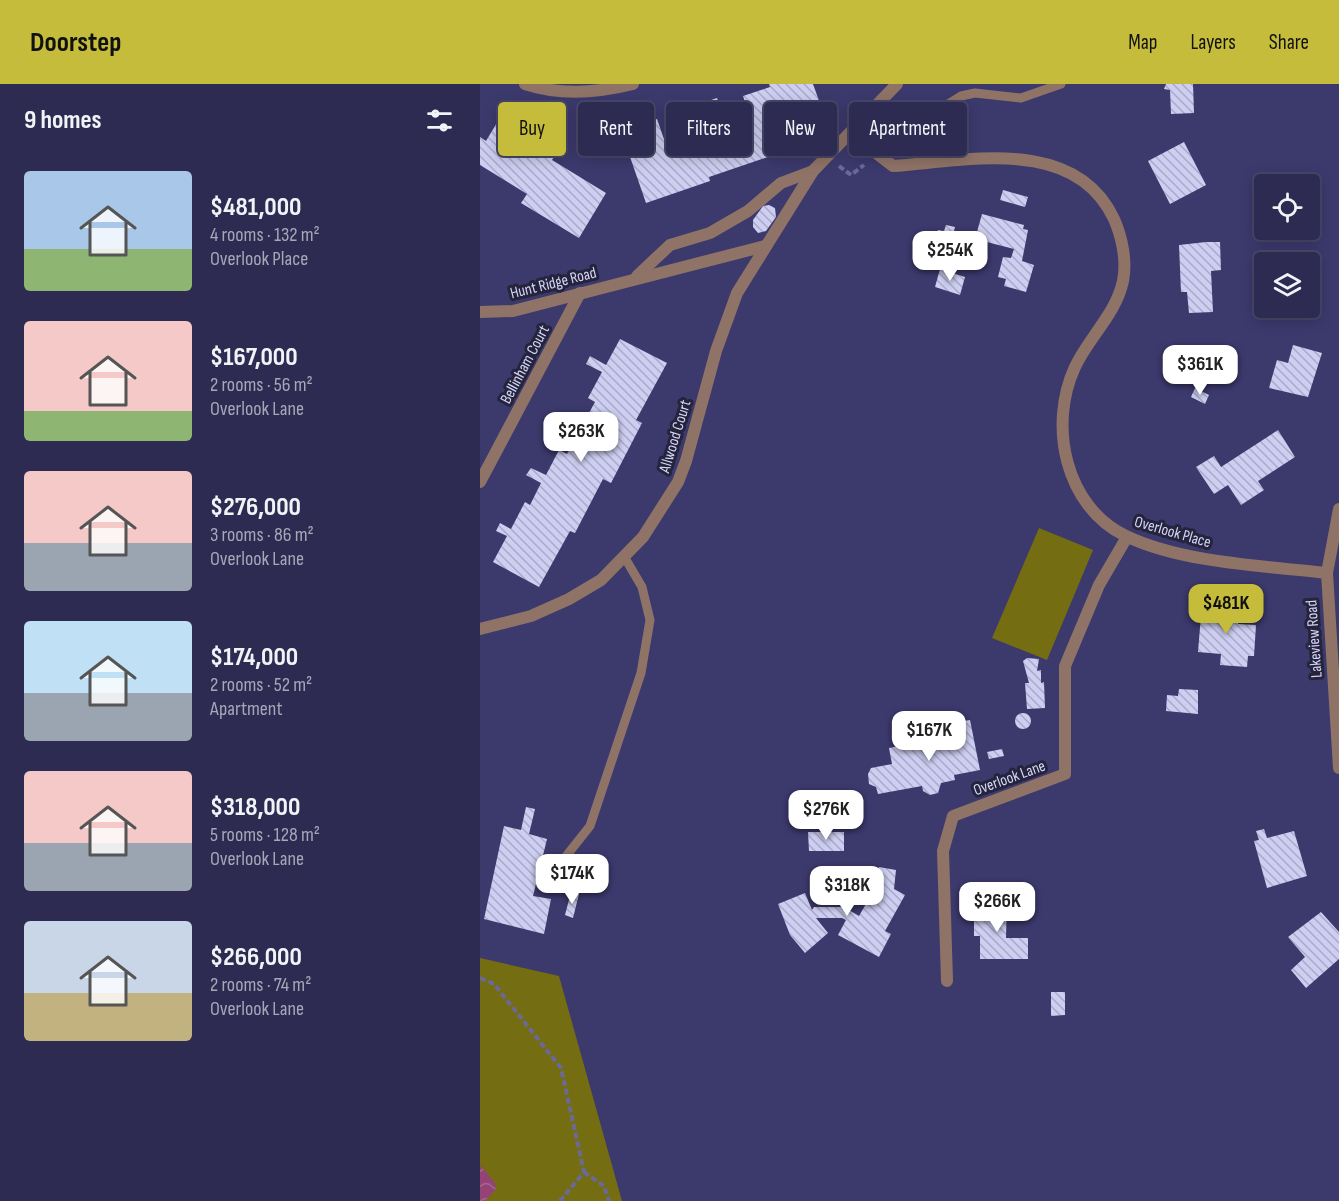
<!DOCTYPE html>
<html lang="en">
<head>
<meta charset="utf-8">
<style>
  :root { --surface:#2d2b52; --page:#39375c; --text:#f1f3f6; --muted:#a7a7b8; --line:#484769; --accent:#c6bc3c }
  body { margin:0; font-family:"Sofia Sans Condensed",sans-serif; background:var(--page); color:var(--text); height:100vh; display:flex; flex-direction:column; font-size:22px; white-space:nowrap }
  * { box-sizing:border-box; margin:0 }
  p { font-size:20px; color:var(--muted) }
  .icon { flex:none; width:33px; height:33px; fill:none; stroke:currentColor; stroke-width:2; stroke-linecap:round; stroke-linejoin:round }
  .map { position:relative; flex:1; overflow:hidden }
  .details { display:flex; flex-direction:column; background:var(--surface); width:480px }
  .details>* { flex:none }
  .hud { position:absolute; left:18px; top:18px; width:570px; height:54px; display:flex; gap:12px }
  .fabs { position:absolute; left:774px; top:90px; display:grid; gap:12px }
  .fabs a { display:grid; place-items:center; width:66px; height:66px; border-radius:6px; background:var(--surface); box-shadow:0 3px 15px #0003,0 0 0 2px var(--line); font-size:30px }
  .price { position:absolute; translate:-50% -51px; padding:0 14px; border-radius:12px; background:#fff; color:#222; font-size:20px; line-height:39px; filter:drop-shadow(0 2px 3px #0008) }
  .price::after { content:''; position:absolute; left:50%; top:36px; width:18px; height:14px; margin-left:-9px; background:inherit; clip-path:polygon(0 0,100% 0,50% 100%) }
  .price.selected { background:var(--accent); color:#111 }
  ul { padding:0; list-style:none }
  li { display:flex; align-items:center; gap:18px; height:150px; padding:0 24px }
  li span { display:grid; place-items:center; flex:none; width:168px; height:120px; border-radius:6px; color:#555 }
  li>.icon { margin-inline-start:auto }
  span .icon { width:72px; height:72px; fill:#fffc; stroke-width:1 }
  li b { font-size:26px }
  h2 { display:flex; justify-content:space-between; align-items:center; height:72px; padding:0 24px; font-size:26px }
  .tag { padding:0 21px; border-radius:6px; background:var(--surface); box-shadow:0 3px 15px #0003,0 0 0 2px var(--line); font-size:21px; line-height:54px }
  .tag.selected { background:var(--accent); color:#111 }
  header { display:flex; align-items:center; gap:36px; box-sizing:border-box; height:84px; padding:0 30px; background:var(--accent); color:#111 }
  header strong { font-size:28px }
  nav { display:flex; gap:33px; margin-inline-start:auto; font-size:21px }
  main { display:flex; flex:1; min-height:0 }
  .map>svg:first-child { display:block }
</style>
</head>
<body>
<header>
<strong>Doorstep</strong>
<nav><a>Map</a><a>Layers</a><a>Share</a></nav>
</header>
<main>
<section class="details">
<h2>9 homes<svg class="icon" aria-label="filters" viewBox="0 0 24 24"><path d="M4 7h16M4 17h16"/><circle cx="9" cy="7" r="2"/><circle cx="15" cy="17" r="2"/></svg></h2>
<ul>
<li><span style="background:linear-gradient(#a9c7e8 65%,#8fb573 0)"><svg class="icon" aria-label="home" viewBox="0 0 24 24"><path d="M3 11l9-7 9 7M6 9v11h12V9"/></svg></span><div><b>$481,000</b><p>4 rooms · 132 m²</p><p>Overlook Place</p></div></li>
<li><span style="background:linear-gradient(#f6c9c9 75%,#8fb573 0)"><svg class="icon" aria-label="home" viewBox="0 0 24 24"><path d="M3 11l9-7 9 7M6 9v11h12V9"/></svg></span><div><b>$167,000</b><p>2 rooms · 56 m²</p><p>Overlook Lane</p></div></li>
<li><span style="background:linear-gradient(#f6c9c9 60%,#9aa5b1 0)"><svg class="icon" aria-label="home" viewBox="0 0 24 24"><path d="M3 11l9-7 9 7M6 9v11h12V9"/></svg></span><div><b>$276,000</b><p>3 rooms · 86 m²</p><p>Overlook Lane</p></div></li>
<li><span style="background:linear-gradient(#bfe0f5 60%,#9aa5b1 0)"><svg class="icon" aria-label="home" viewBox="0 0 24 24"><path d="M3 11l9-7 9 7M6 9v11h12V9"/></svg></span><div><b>$174,000</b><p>2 rooms · 52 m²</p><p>Apartment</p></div></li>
<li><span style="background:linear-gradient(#f6c9c9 60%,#9aa5b1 0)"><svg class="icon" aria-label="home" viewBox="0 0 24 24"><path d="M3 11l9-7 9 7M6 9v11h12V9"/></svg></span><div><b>$318,000</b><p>5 rooms · 128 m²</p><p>Overlook Lane</p></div></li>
<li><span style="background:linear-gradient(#c9d6e8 60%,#c2b280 0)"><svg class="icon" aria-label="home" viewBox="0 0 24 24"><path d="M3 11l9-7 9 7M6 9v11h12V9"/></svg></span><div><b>$266,000</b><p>2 rooms · 74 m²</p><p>Overlook Lane</p></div></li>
</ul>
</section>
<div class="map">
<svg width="859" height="1117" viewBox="0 0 859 1117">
  <defs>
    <pattern id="water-waves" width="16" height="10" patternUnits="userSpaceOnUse" patternTransform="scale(1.5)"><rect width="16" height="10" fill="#934375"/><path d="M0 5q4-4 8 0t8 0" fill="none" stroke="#a66690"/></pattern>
    <pattern id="building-back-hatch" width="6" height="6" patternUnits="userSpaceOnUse" patternTransform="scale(1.5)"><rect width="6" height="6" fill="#cdcef1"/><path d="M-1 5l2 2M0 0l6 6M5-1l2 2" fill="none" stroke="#aaaac7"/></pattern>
  </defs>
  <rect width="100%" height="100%" fill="#3c396d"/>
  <g fill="#756d11">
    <polygon points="559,444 613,466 567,576 512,554"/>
    <polygon points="0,874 79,892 142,1117 0,1117"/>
  </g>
  <polygon fill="url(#water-waves)" points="0,1081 15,1099 16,1105 5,1117 0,1117"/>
  <g fill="url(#building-back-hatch)">
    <polygon points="289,0 333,0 347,39 284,61 288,73 229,93 230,97 166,119 149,70 176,60 168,37 177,35 185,58 210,50 208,45 235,36 228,17 237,14 243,32 267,24 263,12 290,3"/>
    <polygon points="686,0 713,0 714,29 691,30 690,6 684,5"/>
    <polygon points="21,32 78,66 72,76 126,109 99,154 41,119 47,110 0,81 0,53 6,57"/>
    <polygon points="704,58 726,101 690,120 668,77"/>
    <polygon points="523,106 548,113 545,123 520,116"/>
    <polygon points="289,121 295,124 296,133 286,147 278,149 273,143 273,136 283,122"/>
    <polygon points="502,130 544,141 543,145 548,146 542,177 554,181 546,208 524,202 526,195 518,193 523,173 531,174 534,165 495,155"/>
    <polygon points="466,141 475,143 470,163 455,157 458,146 464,147"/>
    <polygon points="726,158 740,158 741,186 731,187 733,228 709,229 707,208 701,208 699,161"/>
    <polygon points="460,185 485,193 480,211 455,203"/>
    <polygon points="140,255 187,279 156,336 162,339 131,399 123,395 95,449 90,447 59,503 13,478 27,452 16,447 20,439 31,445 45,418 50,421 61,399 46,391 51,384 66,391 79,366 87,370 99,347 77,335 81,328 103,340 115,318 108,314 122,288 106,280 110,272 126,281"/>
    <polygon points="813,261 842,269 828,313 789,304 797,276 808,279"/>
    <polygon points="715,304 729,311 725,320 711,313"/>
    <polygon points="798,346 815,373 778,397 784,406 761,421 748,401 734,410 716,383 734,372 741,383"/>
    <polygon points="722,519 759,521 758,540 776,541 774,572 768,572 767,583 740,581 741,570 718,568"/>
    <polygon points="547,574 559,575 557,587 561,586 561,599 564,598 565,624 547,625 545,599 549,599 543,577"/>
    <polygon points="699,605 718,606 718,630 686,627 687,611 698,612"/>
    <circle cx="543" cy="637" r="8"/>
    <polygon points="490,636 500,686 474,691 475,696 461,699 458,709 450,711 443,707 442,702 398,710 396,703 389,700 388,690 391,684 412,680 409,664 464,653 462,641"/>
    <polygon points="522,665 524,672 509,675 507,668"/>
    <polygon points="46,723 55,725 49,750 67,755 53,812 71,815 64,850 4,835 24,742 41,746"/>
    <polygon points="784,745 787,754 814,747 827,792 787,804 774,757 779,756 776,747"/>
    <polygon points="328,748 364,748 364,767 329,767"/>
    <polygon points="102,775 110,777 104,795 96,793"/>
    <polygon points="399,783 416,786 414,805 425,811 405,847 411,850 399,873 358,851 366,836 362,834 336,834 348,849 325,869 310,851 298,820 325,809 332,826 334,823 364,823 379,832 395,804"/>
    <polygon points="91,808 99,810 93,834 85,831"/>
    <polygon points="500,815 527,815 526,854 548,854 548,875 500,875 500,852 494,852 494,830 500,830"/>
    <polygon points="841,828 859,848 859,875 826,904 811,886 825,873 808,853"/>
    <polygon points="571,908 585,908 585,931 571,932"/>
  </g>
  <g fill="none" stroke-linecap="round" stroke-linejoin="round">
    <g stroke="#6b6997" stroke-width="4" stroke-dasharray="6 3" stroke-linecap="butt">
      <polyline points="359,82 371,91 384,81"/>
      <polyline points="0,894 14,900 81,984 104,1088 80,1117"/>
      <polyline points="104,1088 124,1102 129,1117"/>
    </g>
    <g stroke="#8f7367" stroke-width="9">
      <polyline points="403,75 452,30 481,12 495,9 541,14 581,0"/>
      <polyline points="83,776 110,742 161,589 170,536 162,503 145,474"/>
    </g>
    <g stroke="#8f7367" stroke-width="12">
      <path d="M45,0C81,12 117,9 153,0"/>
      <path d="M370,49L413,82C486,77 595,51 634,135C642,153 647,177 643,197C636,230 609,253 595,283C568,341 585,423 646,452C702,479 785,482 847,489"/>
      <polyline points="157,192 190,161 230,149 268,127 301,99 333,87"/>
      <polyline points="0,228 33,227 285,162"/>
      <polyline points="0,398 100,209"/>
      <polyline points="859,425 847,489 859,684"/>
      <polyline points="0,545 51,532 89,515 121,496 163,453 198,398 206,377 236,267 257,209 333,87 417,0"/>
      <polyline points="467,897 463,767 473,732 585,690 585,582 619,501 647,453"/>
    </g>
  </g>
  <g text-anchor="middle" stroke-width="6" stroke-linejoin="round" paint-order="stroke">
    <g font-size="16" fill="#d6d7f7" stroke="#25243c">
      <text transform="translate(73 198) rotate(-14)" y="6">Hunt Ridge Road</text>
      <text transform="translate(44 280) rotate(-62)" y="6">Bellinham Court</text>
      <text transform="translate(194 352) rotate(-73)" y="6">Allwood Court</text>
      <text transform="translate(693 447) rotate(16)" y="6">Overlook Place</text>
      <text transform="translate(833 555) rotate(-94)" y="6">Lakeview Road</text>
      <text transform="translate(529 693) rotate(-20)" y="6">Overlook Lane</text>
    </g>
  </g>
</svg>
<div class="fabs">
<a><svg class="icon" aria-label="locate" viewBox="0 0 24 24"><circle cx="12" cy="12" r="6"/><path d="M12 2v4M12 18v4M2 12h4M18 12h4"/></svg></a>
<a><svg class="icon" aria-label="layers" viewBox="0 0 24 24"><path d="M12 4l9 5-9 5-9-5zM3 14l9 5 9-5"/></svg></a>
</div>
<b class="price" style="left:470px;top:198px">$254K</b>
<b class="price" style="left:720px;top:312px">$361K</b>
<b class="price" style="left:101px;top:379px">$263K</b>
<b class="price selected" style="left:746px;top:551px">$481K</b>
<b class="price" style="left:449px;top:678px">$167K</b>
<b class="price" style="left:346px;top:757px">$276K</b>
<b class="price" style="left:92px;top:821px">$174K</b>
<b class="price" style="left:367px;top:833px">$318K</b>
<b class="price" style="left:517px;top:849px">$266K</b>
<div class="hud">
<a class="tag selected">Buy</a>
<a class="tag">Rent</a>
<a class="tag">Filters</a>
<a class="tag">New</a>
<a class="tag">Apartment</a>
</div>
</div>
</main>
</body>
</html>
